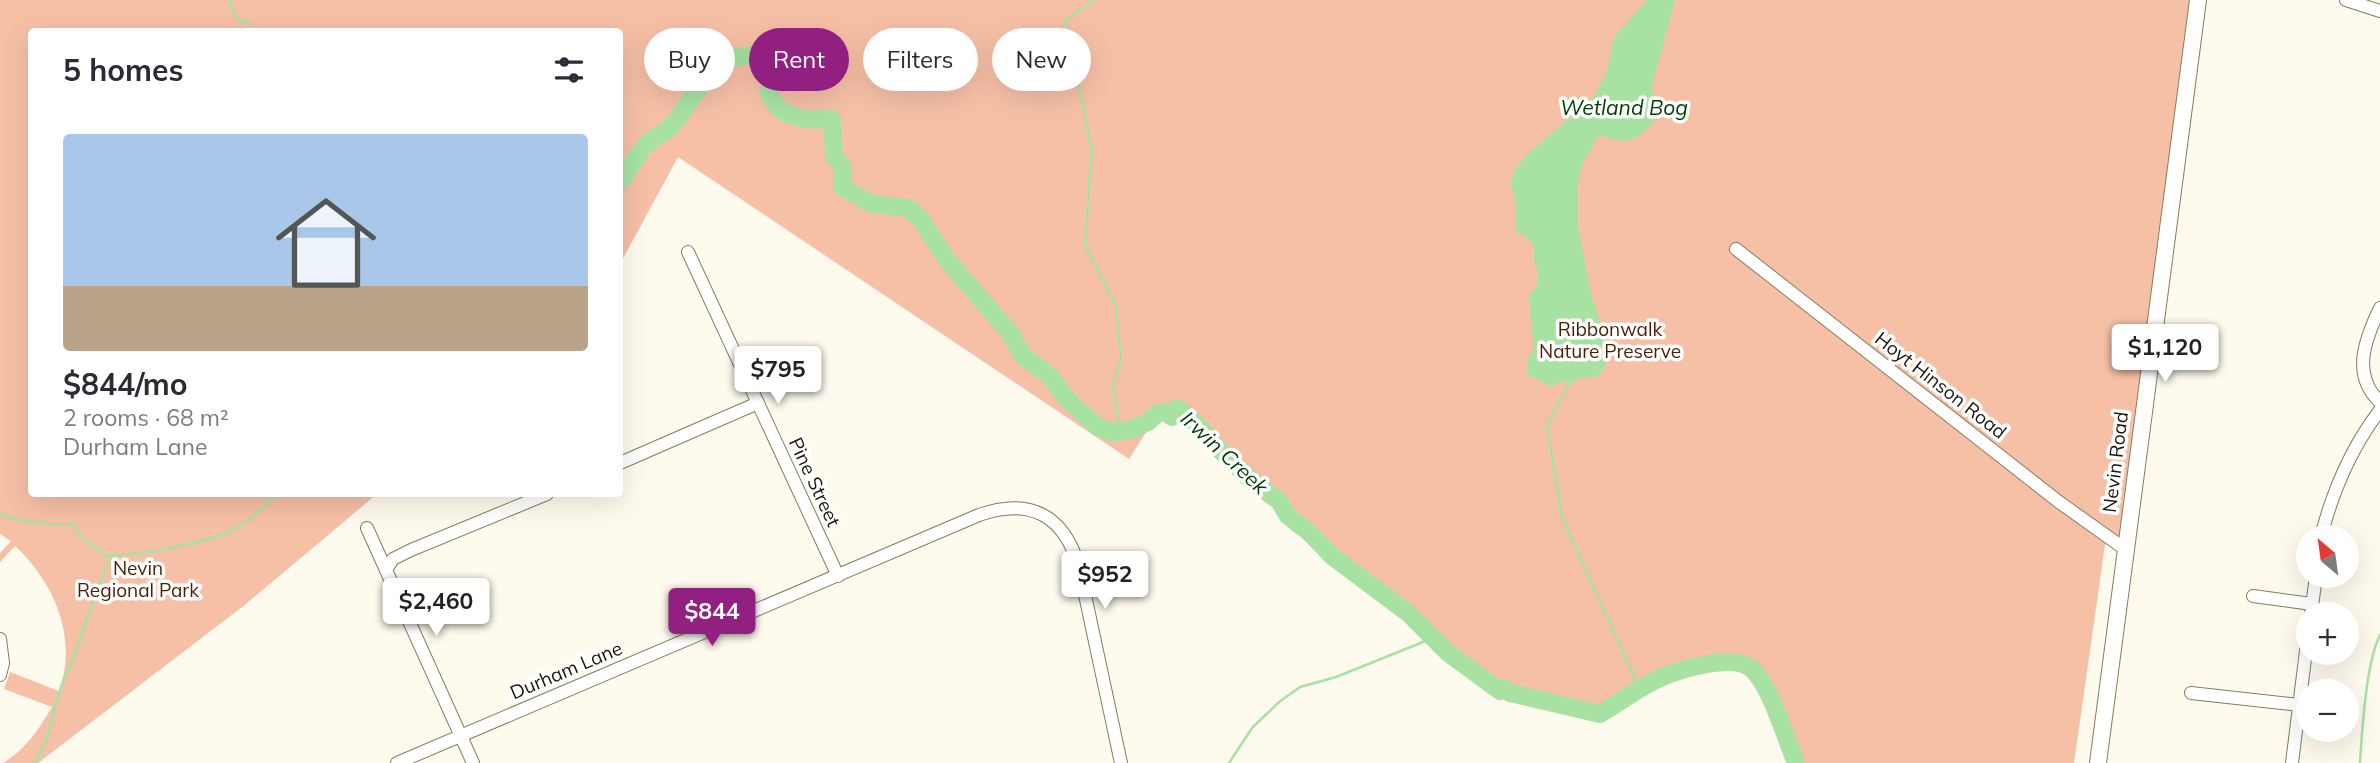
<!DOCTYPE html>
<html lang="en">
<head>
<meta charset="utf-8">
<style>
  :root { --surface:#fff; --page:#f2f2f3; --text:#2b2b33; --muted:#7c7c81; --accent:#912081 }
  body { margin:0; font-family:Mulish,sans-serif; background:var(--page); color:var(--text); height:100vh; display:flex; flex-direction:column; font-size:26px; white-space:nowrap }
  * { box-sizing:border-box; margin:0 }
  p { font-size:23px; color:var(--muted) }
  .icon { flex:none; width:38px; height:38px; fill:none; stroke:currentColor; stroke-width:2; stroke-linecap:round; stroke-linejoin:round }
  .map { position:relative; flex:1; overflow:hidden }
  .drawer { position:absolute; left:28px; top:28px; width:595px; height:469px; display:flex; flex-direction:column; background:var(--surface); border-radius:7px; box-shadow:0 7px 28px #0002 }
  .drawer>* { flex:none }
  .top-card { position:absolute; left:644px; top:28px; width:665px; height:63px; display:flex; gap:14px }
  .needle { width:46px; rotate:331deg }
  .fabs { position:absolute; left:2296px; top:525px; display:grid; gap:14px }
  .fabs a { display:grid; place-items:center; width:63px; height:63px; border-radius:50%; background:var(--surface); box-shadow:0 7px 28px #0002; font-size:35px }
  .price { position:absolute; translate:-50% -60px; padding:0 16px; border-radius:7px; background:#fff; color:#222; font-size:23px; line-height:46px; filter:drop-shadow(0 2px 4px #0008) }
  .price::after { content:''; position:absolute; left:50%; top:42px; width:21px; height:16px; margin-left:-10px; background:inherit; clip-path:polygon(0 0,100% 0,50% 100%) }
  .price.on { background:var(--accent); color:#fff }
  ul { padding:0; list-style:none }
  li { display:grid; align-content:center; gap:14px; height:371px; padding:0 35px }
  li span { display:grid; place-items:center; height:217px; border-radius:7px; color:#555 }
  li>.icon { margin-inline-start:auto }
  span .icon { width:126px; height:126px; fill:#fffc; stroke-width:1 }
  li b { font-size:30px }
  h2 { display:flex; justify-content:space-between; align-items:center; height:84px; padding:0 35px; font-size:30px }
  .pill { padding:0 24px; border-radius:32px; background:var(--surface); box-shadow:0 7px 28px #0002; font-size:24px; line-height:63px }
  .pill.on { background:var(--accent); color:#fff }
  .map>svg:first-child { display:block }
</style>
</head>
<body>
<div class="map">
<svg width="2380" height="763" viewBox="0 0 2380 763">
  <rect width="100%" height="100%" fill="#fefaed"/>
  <path fill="#f6c0a6" d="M0,0H2193L2123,514L2119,536L2105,545L2074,763H1796C1786,740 1769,680 1749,667C1731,655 1685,668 1665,676C1643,684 1621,702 1600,714L1510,693L1505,688L1500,691L1448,653L1408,613L1332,556L1311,534L1288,516L1279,501L1254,483L1210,440L1198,425L1177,408L1164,404L1129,459L678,157L620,264V32H32V494H377L246,604L38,763H3C27,748 38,730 52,707L4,689L10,672L59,691C78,638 55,583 15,546L0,562V553L11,541L0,534Z"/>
  <path fill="#a7e2a3" d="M1647,0H1675L1652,86L1656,119C1634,142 1633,145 1602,136L1597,138L1582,164L1578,183V226L1591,294L1608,349L1606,362L1600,374L1595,378L1581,377L1570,383L1561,382L1551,387L1527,374L1528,359L1534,347L1528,296L1536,288L1538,275L1534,261V246L1524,235L1515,232V199L1510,184L1516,167L1532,150L1593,98L1606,74L1614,37Z"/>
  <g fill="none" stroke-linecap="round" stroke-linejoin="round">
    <g stroke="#a7e2a3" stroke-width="2.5">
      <polyline points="232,0 229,4 238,20 248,23 251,32"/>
      <polyline points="1094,0 1065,20 1092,150 1085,245 1116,306 1121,360 1113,385 1119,422 1130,430"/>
      <polyline points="1571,381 1547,424 1562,517 1640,690"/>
      <path d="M0,513C14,522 57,526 74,524C78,538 94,544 104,555C131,557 206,543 231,531C249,522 263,508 277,494"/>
      <path d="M34,763C54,734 53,696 70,667L103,574L112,556"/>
      <polyline points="1229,763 1252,728 1279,702 1300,687 1336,677 1433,638"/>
      <path d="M2360,763C2362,731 2366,662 2380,635"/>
    </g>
    <path stroke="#a7e2a3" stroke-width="18" d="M620,182C629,170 637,154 648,143C656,135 666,133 674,123C693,100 718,45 756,57C766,60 773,61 779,70C777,79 769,83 769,93C778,118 807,122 830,118L832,120L834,156L842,165V187L872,204L908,208L920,218L948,261L1011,334L1023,356L1051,377L1066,398L1096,426L1112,432L1130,430L1148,422L1159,412H1165L1172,417L1177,408L1198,425L1210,440L1254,483L1279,501L1288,516L1311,534L1332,556L1408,613L1448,653L1500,691L1504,688L1510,693L1600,714C1621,702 1643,684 1665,676C1685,668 1731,655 1749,667C1769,680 1786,740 1796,763"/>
    <g stroke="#857d5d" stroke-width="14">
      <g id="minor">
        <polyline points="2346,0 2380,11"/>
        <polyline points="1736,249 2059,502 2125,549"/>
        <polyline points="688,252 838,576"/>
        <path d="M2380,308C2365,339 2351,375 2380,402"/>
        <polyline points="620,463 758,403"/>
        <polyline points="367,528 473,763"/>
        <path d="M2321,537C2332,493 2352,447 2380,410"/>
        <polyline points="387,568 393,559 411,550 547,494"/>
        <polyline points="2253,596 2312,604"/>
        <polyline points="2311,614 2316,576"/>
        <polyline points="0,639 3,663 0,675"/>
        <polyline points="2191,693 2299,705"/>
        <path d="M397,763L979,515C1030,497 1064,515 1079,567L1121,763"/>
        <polyline points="2292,763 2308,635"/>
      </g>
    </g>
    <g stroke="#857d5d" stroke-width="18">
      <polyline id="major" points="2098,763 2198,0"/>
    </g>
    <use href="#minor" stroke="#fff" stroke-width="12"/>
    <use href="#major" stroke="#fff" stroke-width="16"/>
  </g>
  <g text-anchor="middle" stroke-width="7" stroke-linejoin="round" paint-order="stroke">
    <g font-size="19" fill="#4e1e02" stroke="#fff">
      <text x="1610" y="336">Ribbonwalk<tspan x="1610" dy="22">Nature Preserve</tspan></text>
      <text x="138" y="575">Nevin<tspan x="138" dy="22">Regional Park</tspan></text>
    </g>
    <g font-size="19" fill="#191509" stroke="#fff">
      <text transform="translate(1941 385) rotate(38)" y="7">Hoyt Hinson Road</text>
      <text transform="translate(2115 462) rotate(-83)" y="7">Nevin Road</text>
      <text transform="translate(815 482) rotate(65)" y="7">Pine Street</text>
      <text transform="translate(566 670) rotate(-23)" y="7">Durham Lane</text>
    </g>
    <g font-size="21" font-style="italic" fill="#003f00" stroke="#fff">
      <text x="1624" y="115">Wetland Bog</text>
      <text transform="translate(1224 453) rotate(43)" y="7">Irwin Creek</text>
    </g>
  </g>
</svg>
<div class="fabs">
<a><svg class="needle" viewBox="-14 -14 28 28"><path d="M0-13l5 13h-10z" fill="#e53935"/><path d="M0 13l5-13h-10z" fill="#7c7c81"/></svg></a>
<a>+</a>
<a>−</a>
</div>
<b class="price" style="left:2165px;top:384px">$1,120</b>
<b class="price" style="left:778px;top:406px">$795</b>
<b class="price" style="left:1105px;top:611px">$952</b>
<b class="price" style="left:436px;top:638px">$2,460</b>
<b class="price on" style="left:712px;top:648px">$844</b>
<div class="top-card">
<a class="pill">Buy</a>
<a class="pill on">Rent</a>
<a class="pill">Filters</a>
<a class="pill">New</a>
</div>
<section class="drawer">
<h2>5 homes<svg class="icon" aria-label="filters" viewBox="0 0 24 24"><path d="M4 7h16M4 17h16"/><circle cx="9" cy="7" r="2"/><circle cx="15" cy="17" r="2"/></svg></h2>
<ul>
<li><span style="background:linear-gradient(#a9c7e8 70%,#b9a48a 0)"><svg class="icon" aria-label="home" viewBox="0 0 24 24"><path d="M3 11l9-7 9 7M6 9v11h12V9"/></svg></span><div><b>$844/mo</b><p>2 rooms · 68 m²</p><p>Durham Lane</p></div></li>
</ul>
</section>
</div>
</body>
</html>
